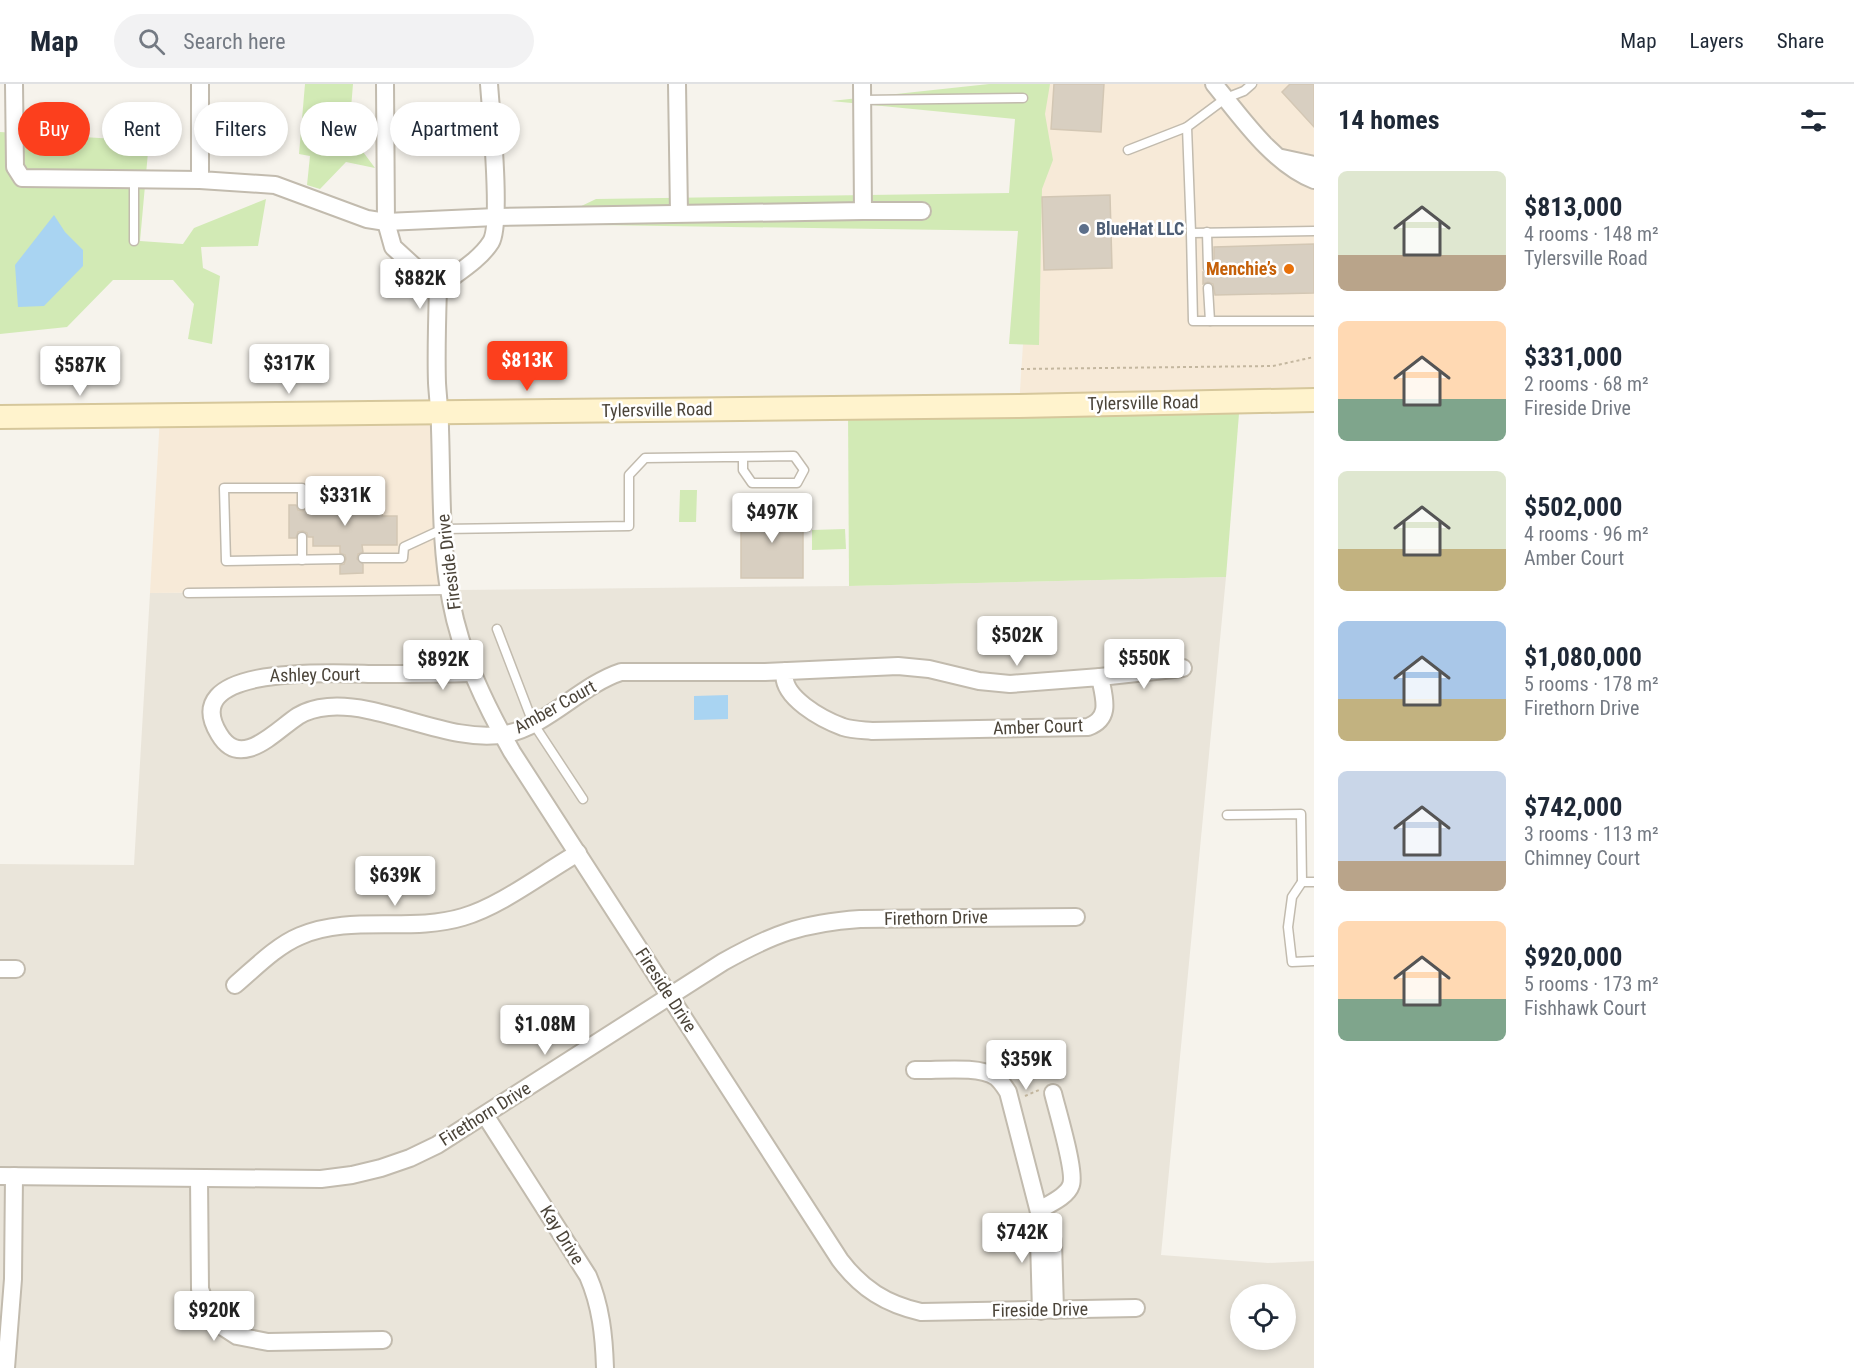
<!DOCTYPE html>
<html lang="en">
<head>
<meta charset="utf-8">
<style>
  :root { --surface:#fff; --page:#f2f2f3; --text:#1f2937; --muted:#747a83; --line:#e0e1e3; --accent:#fc3f1d }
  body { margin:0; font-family:"Roboto Condensed",sans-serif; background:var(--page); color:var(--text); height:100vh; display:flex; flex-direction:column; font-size:22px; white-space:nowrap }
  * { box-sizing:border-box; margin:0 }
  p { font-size:20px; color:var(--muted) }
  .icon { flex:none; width:33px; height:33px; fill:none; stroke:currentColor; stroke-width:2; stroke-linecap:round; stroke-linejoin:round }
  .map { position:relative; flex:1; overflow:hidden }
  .drawer { display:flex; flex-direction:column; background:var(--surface); width:540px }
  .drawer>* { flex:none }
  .banner { position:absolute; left:18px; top:18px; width:570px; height:54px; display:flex; gap:12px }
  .controls { position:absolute; left:1230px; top:1200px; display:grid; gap:12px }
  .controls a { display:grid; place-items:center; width:66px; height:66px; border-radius:50%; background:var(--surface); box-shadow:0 3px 9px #0003; font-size:30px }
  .price { position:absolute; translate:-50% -51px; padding:0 14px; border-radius:6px; background:#fff; color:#222; font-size:20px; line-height:39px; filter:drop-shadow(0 2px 3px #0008) }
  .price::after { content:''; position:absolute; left:50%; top:36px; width:18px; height:14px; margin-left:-9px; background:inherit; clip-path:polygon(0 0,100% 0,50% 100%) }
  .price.active { background:var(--accent); color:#fff }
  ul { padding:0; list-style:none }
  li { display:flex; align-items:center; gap:18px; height:150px; padding:0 24px }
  li span { display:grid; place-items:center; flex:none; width:168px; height:120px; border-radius:9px; color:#555 }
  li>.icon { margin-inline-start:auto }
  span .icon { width:72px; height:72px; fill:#fffc; stroke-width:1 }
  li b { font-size:26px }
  h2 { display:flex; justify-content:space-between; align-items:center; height:72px; padding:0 24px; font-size:26px }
  .pill { padding:0 21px; border-radius:27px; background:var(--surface); box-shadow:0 3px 9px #0003; font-size:21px; line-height:54px }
  .pill.active { background:var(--accent); color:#fff }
  header { display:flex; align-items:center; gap:36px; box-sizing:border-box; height:84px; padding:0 30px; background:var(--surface); border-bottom:2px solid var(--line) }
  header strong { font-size:28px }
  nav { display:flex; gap:33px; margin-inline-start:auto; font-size:21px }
  .search { width:420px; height:54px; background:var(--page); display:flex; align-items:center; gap:15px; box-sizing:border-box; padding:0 21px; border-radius:33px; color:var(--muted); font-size:22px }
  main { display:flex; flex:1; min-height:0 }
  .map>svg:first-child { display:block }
</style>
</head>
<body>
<header>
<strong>Map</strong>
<div class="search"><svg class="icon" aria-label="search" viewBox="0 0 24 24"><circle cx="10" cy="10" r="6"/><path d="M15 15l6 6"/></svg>Search here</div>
<nav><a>Map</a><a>Layers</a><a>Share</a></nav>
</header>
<main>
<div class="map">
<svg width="1314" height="1284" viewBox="0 0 1314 1284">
  <rect width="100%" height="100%" fill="#f6f3ec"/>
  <path fill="#eae5da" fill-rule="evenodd" d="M1226,493L1161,1171L1268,1179L1314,1177V1284H0V780L134,781L150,509L849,502ZM1240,1210H1286V1256H1240Z"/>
  <g fill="#f7ead8">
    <polygon points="1040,0 1314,0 1314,316 1019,322"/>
    <polygon points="440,329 449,506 150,509 160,332"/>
  </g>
  <g fill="#d2eab5">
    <polygon points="305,0 353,0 349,49 375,84 346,78 320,105 307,101 310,72 299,70"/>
    <polygon points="989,0 1050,0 1045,30 1053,76 1042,105 1039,261 1009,260 1018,147 597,141 571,127 596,115 1009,109 1015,35 831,17"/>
    <polygon points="0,48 149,57 140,157 183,160 194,144 266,115 258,162 201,163 203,184 220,192 212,260 188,255 194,220 173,196 113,196 67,243 0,250"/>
    <polygon points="1240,317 1226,493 849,502 848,324"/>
    <polygon points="680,406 697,406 696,438 679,438"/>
    <polygon points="845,445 846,465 812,466 812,446"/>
  </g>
  <g fill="#a9d4f2">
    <polygon points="54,131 65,148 83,166 83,182 44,222 18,223 15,181"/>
    <polygon points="728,611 728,635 694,636 694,612"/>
  </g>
  <g fill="#d8cfc1" stroke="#d3c7b4" stroke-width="1.5">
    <polygon points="1054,0 1104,0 1101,48 1051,45"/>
    <polygon points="1290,0 1314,0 1314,43 1282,8"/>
    <polygon points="1110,111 1112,184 1044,186 1042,113"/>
    <polygon points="1314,160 1314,209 1215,211 1213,200 1208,198 1203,200 1203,188 1209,190 1214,186 1214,163"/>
    <polygon points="321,413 381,413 382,432 397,432 397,461 362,461 363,468 358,470 357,475 363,480 363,489 340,490 340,481 344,480 346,475 345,471 340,469 340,462 313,462 313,453 308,453 307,449 303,447 298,448 296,454 289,454 289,421 296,421 298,426 303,427 308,421 321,421"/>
    <rect x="741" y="426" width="62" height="68"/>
  </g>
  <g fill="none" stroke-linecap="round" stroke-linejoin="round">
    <g stroke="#c2bbae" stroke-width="11">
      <g id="service">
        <polyline points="1252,0 1244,7 1226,14 1187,43 1191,149 1314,147"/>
        <polyline points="862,16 1023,14"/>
        <polyline points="1128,66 1187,43"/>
        <polyline points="134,95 134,157"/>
        <polyline points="1207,148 1208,184"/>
        <polyline points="1191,149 1193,237 1314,237"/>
        <polyline points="1208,204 1210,237"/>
        <polyline points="302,421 302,404 224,404 226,477 340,475"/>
        <polyline points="302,453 302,476"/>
        <polyline points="363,474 403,474 404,463 443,445 629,442 629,391 645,374 794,372 804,386 797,399 752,399 743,386 743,373"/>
        <polyline points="188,509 449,506"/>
        <polyline points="497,545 533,639 583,715"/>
        <polyline points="1227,731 1301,730 1302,798 1314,798"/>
        <polyline points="1302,798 1292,813 1288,843 1292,878 1314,877"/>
      </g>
    </g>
    <g stroke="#c2bbae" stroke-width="20">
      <g id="minor">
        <polyline points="14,0 15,83 22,94 200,96"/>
        <polyline points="200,0 200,96 275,101 367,135 386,138 496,133 863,127 862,0"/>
        <path d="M385,0L386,138L393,163L438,204C437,236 436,268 437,299C438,315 440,330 440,345C442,402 440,461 451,517C461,571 485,620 512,668L840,1176C862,1205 886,1220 921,1228L1136,1224"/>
        <polyline points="677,0 679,129"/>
        <path d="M1214,0C1241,33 1273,80 1314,96"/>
        <polyline points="1282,74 1314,81"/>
        <polyline points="863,127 922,127"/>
        <path d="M438,204C455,190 479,177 491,158C502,140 491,28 489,0"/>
        <path d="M472,589C441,590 409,590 377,590C346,590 174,577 219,650C241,687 275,647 298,632C306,627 317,624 328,623C383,618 451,661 506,650C547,642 581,601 621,588H765L898,582L929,585L979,597L1010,600L1100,593C1104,614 1112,634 1088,643L872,647C862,646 853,646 843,643C824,636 779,613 785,587"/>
        <polyline points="1100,593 1183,584"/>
        <polyline points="0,885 16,885"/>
        <path d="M235,901C255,884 276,862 300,852C351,830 410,849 463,833C501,822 543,789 578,769"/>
        <path d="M915,986C936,987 978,981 996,993C1001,997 1004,1002 1008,1008L1041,1136L1053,1157L1055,1226"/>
        <path d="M485,1031L588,1192C601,1222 604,1252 605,1284"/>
        <path d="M0,1092L321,1095L352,1091L381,1084L410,1074L437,1061L723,878C773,850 802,839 860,835L1076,833"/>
        <polyline points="199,1094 200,1205 207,1224 220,1241 237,1252 268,1258 383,1256"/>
        <path d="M1039,1126C1049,1120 1067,1113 1071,1101C1076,1088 1057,1026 1053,1009"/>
        <polyline points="1041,1227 1039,1156 1041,1136"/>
        <polyline points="6,1284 13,1195 14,1092"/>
      </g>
    </g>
    <g stroke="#d6c79b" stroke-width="26">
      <polyline id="secondary" points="0,333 1019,322 1314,316"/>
    </g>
    <g stroke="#c4b79f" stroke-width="2" stroke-dasharray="3 3" stroke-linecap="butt">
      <polyline points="1021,285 1273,282 1314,273"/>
      <polyline points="1025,1012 1039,1006"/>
    </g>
    <use href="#service" stroke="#fff" stroke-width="8"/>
    <use href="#minor" stroke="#fff" stroke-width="16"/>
    <use href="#secondary" stroke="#fff3cd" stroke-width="22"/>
  </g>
  <circle fill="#5c6f8a" stroke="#fff" stroke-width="2" cx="1084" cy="145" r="6"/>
  <circle fill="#e8710a" stroke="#fff" stroke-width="2" cx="1289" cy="185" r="6"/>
  <g text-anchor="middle" stroke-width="5" stroke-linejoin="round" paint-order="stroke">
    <g font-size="18" font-weight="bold" fill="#4e5e75" stroke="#fff" text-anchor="start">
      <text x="1096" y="151">BlueHat LLC</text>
    </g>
    <g font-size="18" font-weight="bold" fill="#c56008" stroke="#fff" text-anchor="end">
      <text x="1277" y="191">Menchie’s</text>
    </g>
    <g font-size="18" fill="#4b4439" stroke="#fff">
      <text transform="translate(1143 319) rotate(-1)" y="6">Tylersville Road</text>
      <text transform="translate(657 326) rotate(-1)" y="6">Tylersville Road</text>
      <text transform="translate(449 478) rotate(-97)" y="6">Fireside Drive</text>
      <text transform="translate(315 591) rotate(-1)" y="6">Ashley Court</text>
      <text transform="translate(555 623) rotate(-29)" y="6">Amber Court</text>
      <text transform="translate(1038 643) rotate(-2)" y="6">Amber Court</text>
      <text transform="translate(936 834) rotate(-1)" y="6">Firethorn Drive</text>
      <text transform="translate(666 906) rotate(57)" y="6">Fireside Drive</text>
      <text transform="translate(485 1030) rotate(-32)" y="6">Firethorn Drive</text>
      <text transform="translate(562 1151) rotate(58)" y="6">Kay Drive</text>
      <text transform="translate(1040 1226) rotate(-1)" y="6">Fireside Drive</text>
    </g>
  </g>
</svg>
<div class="controls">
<a><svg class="icon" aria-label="locate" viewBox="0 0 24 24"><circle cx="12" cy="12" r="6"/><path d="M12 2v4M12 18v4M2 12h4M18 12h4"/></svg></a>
</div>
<b class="price" style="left:420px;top:226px">$882K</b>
<b class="price active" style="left:527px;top:308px">$813K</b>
<b class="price" style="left:289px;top:311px">$317K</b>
<b class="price" style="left:80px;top:313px">$587K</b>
<b class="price" style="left:345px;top:443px">$331K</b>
<b class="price" style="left:772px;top:460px">$497K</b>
<b class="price" style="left:1017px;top:583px">$502K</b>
<b class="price" style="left:1144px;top:606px">$550K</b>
<b class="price" style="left:443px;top:607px">$892K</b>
<b class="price" style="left:395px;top:823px">$639K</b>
<b class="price" style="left:545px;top:972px">$1.08M</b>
<b class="price" style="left:1026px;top:1007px">$359K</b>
<b class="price" style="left:1022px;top:1180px">$742K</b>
<b class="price" style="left:214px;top:1258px">$920K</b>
<div class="banner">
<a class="pill active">Buy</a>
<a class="pill">Rent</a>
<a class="pill">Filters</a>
<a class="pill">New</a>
<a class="pill">Apartment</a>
</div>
</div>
<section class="drawer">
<h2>14 homes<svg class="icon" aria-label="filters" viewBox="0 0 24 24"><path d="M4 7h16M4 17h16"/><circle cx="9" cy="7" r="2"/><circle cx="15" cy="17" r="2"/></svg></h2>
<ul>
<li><span style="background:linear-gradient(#dfe7d0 70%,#b9a48a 0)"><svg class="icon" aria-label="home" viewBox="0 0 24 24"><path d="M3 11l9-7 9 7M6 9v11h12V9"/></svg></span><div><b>$813,000</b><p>4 rooms · 148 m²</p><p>Tylersville Road</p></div></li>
<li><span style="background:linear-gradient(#ffd9b3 65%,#7fa58c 0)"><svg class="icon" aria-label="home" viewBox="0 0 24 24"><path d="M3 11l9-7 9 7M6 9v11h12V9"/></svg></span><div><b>$331,000</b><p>2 rooms · 68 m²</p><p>Fireside Drive</p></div></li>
<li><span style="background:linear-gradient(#dfe7d0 65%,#c2b280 0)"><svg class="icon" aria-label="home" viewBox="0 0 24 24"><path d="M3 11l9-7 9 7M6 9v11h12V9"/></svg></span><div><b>$502,000</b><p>4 rooms · 96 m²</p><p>Amber Court</p></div></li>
<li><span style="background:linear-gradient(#a9c7e8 65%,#c2b280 0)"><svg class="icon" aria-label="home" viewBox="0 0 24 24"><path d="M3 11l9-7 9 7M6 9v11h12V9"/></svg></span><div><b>$1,080,000</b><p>5 rooms · 178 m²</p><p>Firethorn Drive</p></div></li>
<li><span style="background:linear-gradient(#c9d6e8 75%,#b9a48a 0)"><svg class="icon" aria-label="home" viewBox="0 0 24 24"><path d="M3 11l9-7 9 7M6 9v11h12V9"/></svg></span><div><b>$742,000</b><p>3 rooms · 113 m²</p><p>Chimney Court</p></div></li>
<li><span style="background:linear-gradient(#ffd9b3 65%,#7fa58c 0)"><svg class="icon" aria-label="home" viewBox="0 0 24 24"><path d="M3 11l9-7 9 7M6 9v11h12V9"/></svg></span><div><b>$920,000</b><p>5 rooms · 173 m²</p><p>Fishhawk Court</p></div></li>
</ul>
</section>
</main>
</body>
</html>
